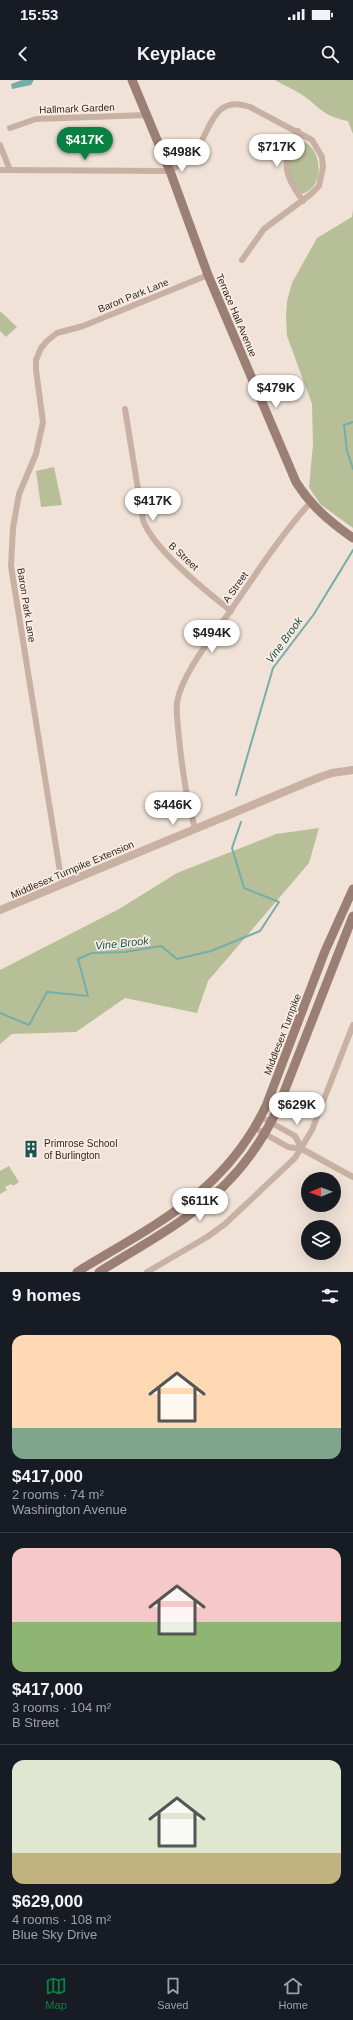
<!DOCTYPE html>
<html lang="en">
<head>
<meta charset="utf-8">
<style>
  :root { --surface:#171b24; --page:#20242c; --text:#f1f3f6; --muted:#9ea1a6; --line:#363941; --accent:#0b8043 }
  body { margin:0; font-family:Arial,sans-serif; background:var(--page); color:var(--text); height:100vh; display:flex; flex-direction:column; font-size:15px; white-space:nowrap }
  * { box-sizing:border-box; margin:0 }
  p { font-size:13px; color:var(--muted) }
  .icon { flex:none; width:22px; height:22px; fill:none; stroke:currentColor; stroke-width:2; stroke-linecap:round; stroke-linejoin:round }
  .map { position:relative; height:1192px; overflow:hidden }
  .drawer { display:flex; flex-direction:column; background:var(--surface); flex:1 }
  .drawer>* { flex:none }
  .needle { width:26px; rotate:269deg }
  .controls { position:absolute; left:301px; top:1092px; display:grid; gap:8px }
  .controls a { display:grid; place-items:center; width:40px; height:40px; border-radius:50%; background:var(--surface); box-shadow:0 4px 16px #0002; font-size:20px }
  .price { position:absolute; translate:-50% -34px; padding:0 9px; border-radius:14px; background:#fff; color:#222; font-size:13px; line-height:26px; filter:drop-shadow(0 1px 2px #0008) }
  .price::after { content:''; position:absolute; left:50%; top:24px; width:12px; height:9px; margin-left:-6px; background:inherit; clip-path:polygon(0 0,100% 0,50% 100%) }
  .price.active { background:var(--accent); color:#fff }
  ul { padding:0; list-style:none }
  li { display:grid; align-content:center; gap:8px; height:212px; padding:0 12px }
  li+li { border-top:1px solid var(--line) }
  li span { display:grid; place-items:center; height:124px; border-radius:12px; color:#555 }
  li>.icon { margin-inline-start:auto }
  span .icon { width:72px; height:72px; fill:#fffc; stroke-width:1 }
  li b { font-size:17px }
  h2 { display:flex; justify-content:space-between; align-items:center; height:48px; padding:0 12px; font-size:17px }
  .status { display:flex; justify-content:space-between; align-items:center; height:28px; padding:0 20px; background:var(--surface); direction:ltr }
  .status svg { height:11px; fill:currentColor }
  header { display:flex; justify-content:space-between; align-items:center; height:52px; padding:0 12px; background:var(--surface); font-size:18px; font-weight:600 }
  .menu { display:flex; justify-content:space-around; align-items:center; height:56px; border-top:1px solid var(--line); background:var(--surface); font-size:11px; color:var(--muted) }
  .menu a { display:grid; justify-items:center; gap:2px }
  .menu .active { color:var(--accent) }
  .map>svg:first-child { display:block }
</style>
</head>
<body>
<div class="status"><b>15:53</b><svg viewBox="0 0 49 12"><path d="M0 12V9h3v3zM5 12V6h3v6zM10 12V3h3v9zM15 12V0h3v12zM26 1h20v11H26zM47 4h2v5h-2z"/></svg></div>
<header><svg class="icon" aria-label="back" viewBox="0 0 24 24"><path d="M15 5l-7 7 7 7"/></svg>Keyplace<svg class="icon" aria-label="search" viewBox="0 0 24 24"><circle cx="10" cy="10" r="6"/><path d="M15 15l6 6"/></svg></header>
<div class="map">
<svg width="353" height="1192" viewBox="0 0 353 1192">
  <rect width="100%" height="100%" fill="#f0e2d7"/>
  <g fill="#b6bf97">
    <path d="M275,0H353V54L348,41C328,37 323,32 308,19C298,11 285,6 275,0Z"/>
    <path d="M299,60C322,64 327,107 302,114L289,97V73Z"/>
    <polygon points="353,130 353,448 320,424 309,407 313,364 312,324 287,256 286,238 287,221 292,203 317,158 352,137"/>
    <polygon points="0,231 17,247 6,257 0,251"/>
    <polygon points="54,387 62,425 41,427 36,391"/>
    <polygon points="319,748 309,783 208,901 197,933 125,918 76,952 12,954 0,964 0,890 119,829 177,793 276,754"/>
    <polygon points="9,1086 19,1102 13,1106 11,1104 5,1107 7,1110 0,1114 0,1091"/>
  </g>
  <polygon fill="#76ada9" points="22,0 34,0 31,5 12,9 11,4"/>
  <g fill="none" stroke-linecap="round" stroke-linejoin="round">
    <g stroke="#76ada9" stroke-width="2">
      <polyline points="353,342 344,345 347,371 353,389"/>
      <polyline points="236,715 273,588 314,534 353,470"/>
      <polyline points="0,933 29,945 47,912 88,916 78,879 92,873 125,872 161,866 177,879 211,871 260,851 279,822 244,808 232,768 241,742"/>
    </g>
    <g stroke="#c8b0a3" stroke-width="6">
      <polyline points="10,48 36,39 147,35"/>
      <path d="M298,51C281,83 283,92 303,121"/>
      <polyline points="0,65 10,90"/>
      <path d="M0,90L170,91C176,87 183,83 189,79C211,59 209,12 250,27L312,60L322,77L323,87L319,106L311,114L264,149L242,180"/>
      <path d="M125,329L143,440C153,469 206,511 231,531"/>
      <path d="M195,748C186,719 182,688 179,658C178,646 176,634 177,622C182,593 214,555 231,530C256,494 280,456 310,423"/>
      <polyline points="62,804 11,486 13,448 19,414 36,374 43,342 36,290 36,280 41,268 47,261 57,253 83,246 208,195"/>
      <polyline points="261,1037 295,1056 302,1069"/>
      <polyline points="255,1048 288,1067 302,1069 353,1097"/>
      <polyline points="147,1192 207,1157 225,1144 295,1078 312,1050 353,945"/>
    </g>
    <polyline stroke="#c8b0a3" stroke-width="8" points="0,830 320,697 332,693 353,690"/>
    <g stroke="#9b7f75" stroke-width="9">
      <path d="M132,0L170,91L208,195L296,402C311,426 330,442 353,458"/>
      <path d="M77,1192C155,1144 225,1113 266,1026L325,871L353,809"/>
      <path d="M99,1192C176,1144 236,1117 277,1030L353,836"/>
    </g>
  </g>
  <defs>
    <g id="building-bare" transform="scale(1.38)"><path d="M-4-6H4V6H1V3H-1V6H-4ZM-2.5-4.3h1.7v1.8h-1.7ZM.8-4.3h1.7v1.8H.8ZM-2.5-1h1.7V.8h-1.7ZM.8-1h1.7V.8H.8Z" fill="#1c5452" stroke="#f8ece3" stroke-width="2.5" paint-order="stroke"/></g>
  </defs>
  <g fill-rule="evenodd">
    <use href="#building-bare" x="31" y="1069"/>
  </g>
  <g text-anchor="middle" stroke-width="3.5" stroke-linejoin="round" paint-order="stroke">
    <g font-size="10" fill="#332825" stroke="#f8ece3">
      <text transform="translate(77 28) rotate(-2)" y="4">Hallmark Garden</text>
      <text transform="translate(133 215) rotate(-22)" y="4">Baron Park Lane</text>
      <text transform="translate(237 235) rotate(67)" y="4">Terrace Hall Avenue</text>
      <text transform="translate(184 476) rotate(43)" y="4">B Street</text>
      <text transform="translate(235 507) rotate(-55)" y="4">A Street</text>
      <text transform="translate(27 525) rotate(81)" y="4">Baron Park Lane</text>
      <text transform="translate(72 789) rotate(-23)" y="4">Middlesex Turnpike Extension</text>
      <text transform="translate(282 954) rotate(-69)" y="4">Middlesex Turnpike</text>
    </g>
    <g font-size="10" fill="#332825" stroke="#f8ece3" text-anchor="start">
      <text x="44" y="1067">Primrose School<tspan x="44" dy="12">of Burlington</tspan></text>
    </g>
    <g font-size="11" font-style="italic" fill="#1c5452" stroke="#f8ece3">
      <text transform="translate(284 560) rotate(-54)" y="4">Vine Brook</text>
      <text transform="translate(122 863) rotate(-6)" y="4">Vine Brook</text>
    </g>
  </g>
</svg>
<div class="controls">
<a><svg class="needle" viewBox="-14 -14 28 28"><path d="M0-13l5 13h-10z" fill="#e53935"/><path d="M0 13l5-13h-10z" fill="#9ea1a6"/></svg></a>
<a><svg class="icon" aria-label="layers" viewBox="0 0 24 24"><path d="M12 4l9 5-9 5-9-5zM3 14l9 5 9-5"/></svg></a>
</div>
<b class="price active" style="left:85px;top:81px">$417K</b>
<b class="price" style="left:277px;top:88px">$717K</b>
<b class="price" style="left:182px;top:93px">$498K</b>
<b class="price" style="left:276px;top:329px">$479K</b>
<b class="price" style="left:153px;top:442px">$417K</b>
<b class="price" style="left:212px;top:574px">$494K</b>
<b class="price" style="left:173px;top:746px">$446K</b>
<b class="price" style="left:297px;top:1046px">$629K</b>
<b class="price" style="left:200px;top:1142px">$611K</b>
</div>
<section class="drawer">
<h2>9 homes<svg class="icon" aria-label="filters" viewBox="0 0 24 24"><path d="M4 7h16M4 17h16"/><circle cx="9" cy="7" r="2"/><circle cx="15" cy="17" r="2"/></svg></h2>
<ul>
<li><span style="background:linear-gradient(#ffd9b3 75%,#7fa58c 0)"><svg class="icon" aria-label="home" viewBox="0 0 24 24"><path d="M3 11l9-7 9 7M6 9v11h12V9"/></svg></span><div><b>$417,000</b><p>2 rooms · 74 m²</p><p>Washington Avenue</p></div></li>
<li><span style="background:linear-gradient(#f6c9c9 60%,#8fb573 0)"><svg class="icon" aria-label="home" viewBox="0 0 24 24"><path d="M3 11l9-7 9 7M6 9v11h12V9"/></svg></span><div><b>$417,000</b><p>3 rooms · 104 m²</p><p>B Street</p></div></li>
<li><span style="background:linear-gradient(#dfe7d0 75%,#c2b280 0)"><svg class="icon" aria-label="home" viewBox="0 0 24 24"><path d="M3 11l9-7 9 7M6 9v11h12V9"/></svg></span><div><b>$629,000</b><p>4 rooms · 108 m²</p><p>Blue Sky Drive</p></div></li>
</ul>
</section>
<nav class="menu">
<a class="active"><svg class="icon" aria-label="map" viewBox="0 0 24 24"><path d="M3 6l6-2 6 2 6-2v14l-6 2-6-2-6 2zM9 4v14M15 6v14"/></svg>Map</a>
<a><svg class="icon" aria-label="saved" viewBox="0 0 24 24"><path d="M7 4h10v16l-5-4-5 4z"/></svg>Saved</a>
<a><svg class="icon" aria-label="home" viewBox="0 0 24 24"><path d="M3 11l9-7 9 7M6 9v11h12V9"/></svg>Home</a>
</nav>
</body>
</html>
